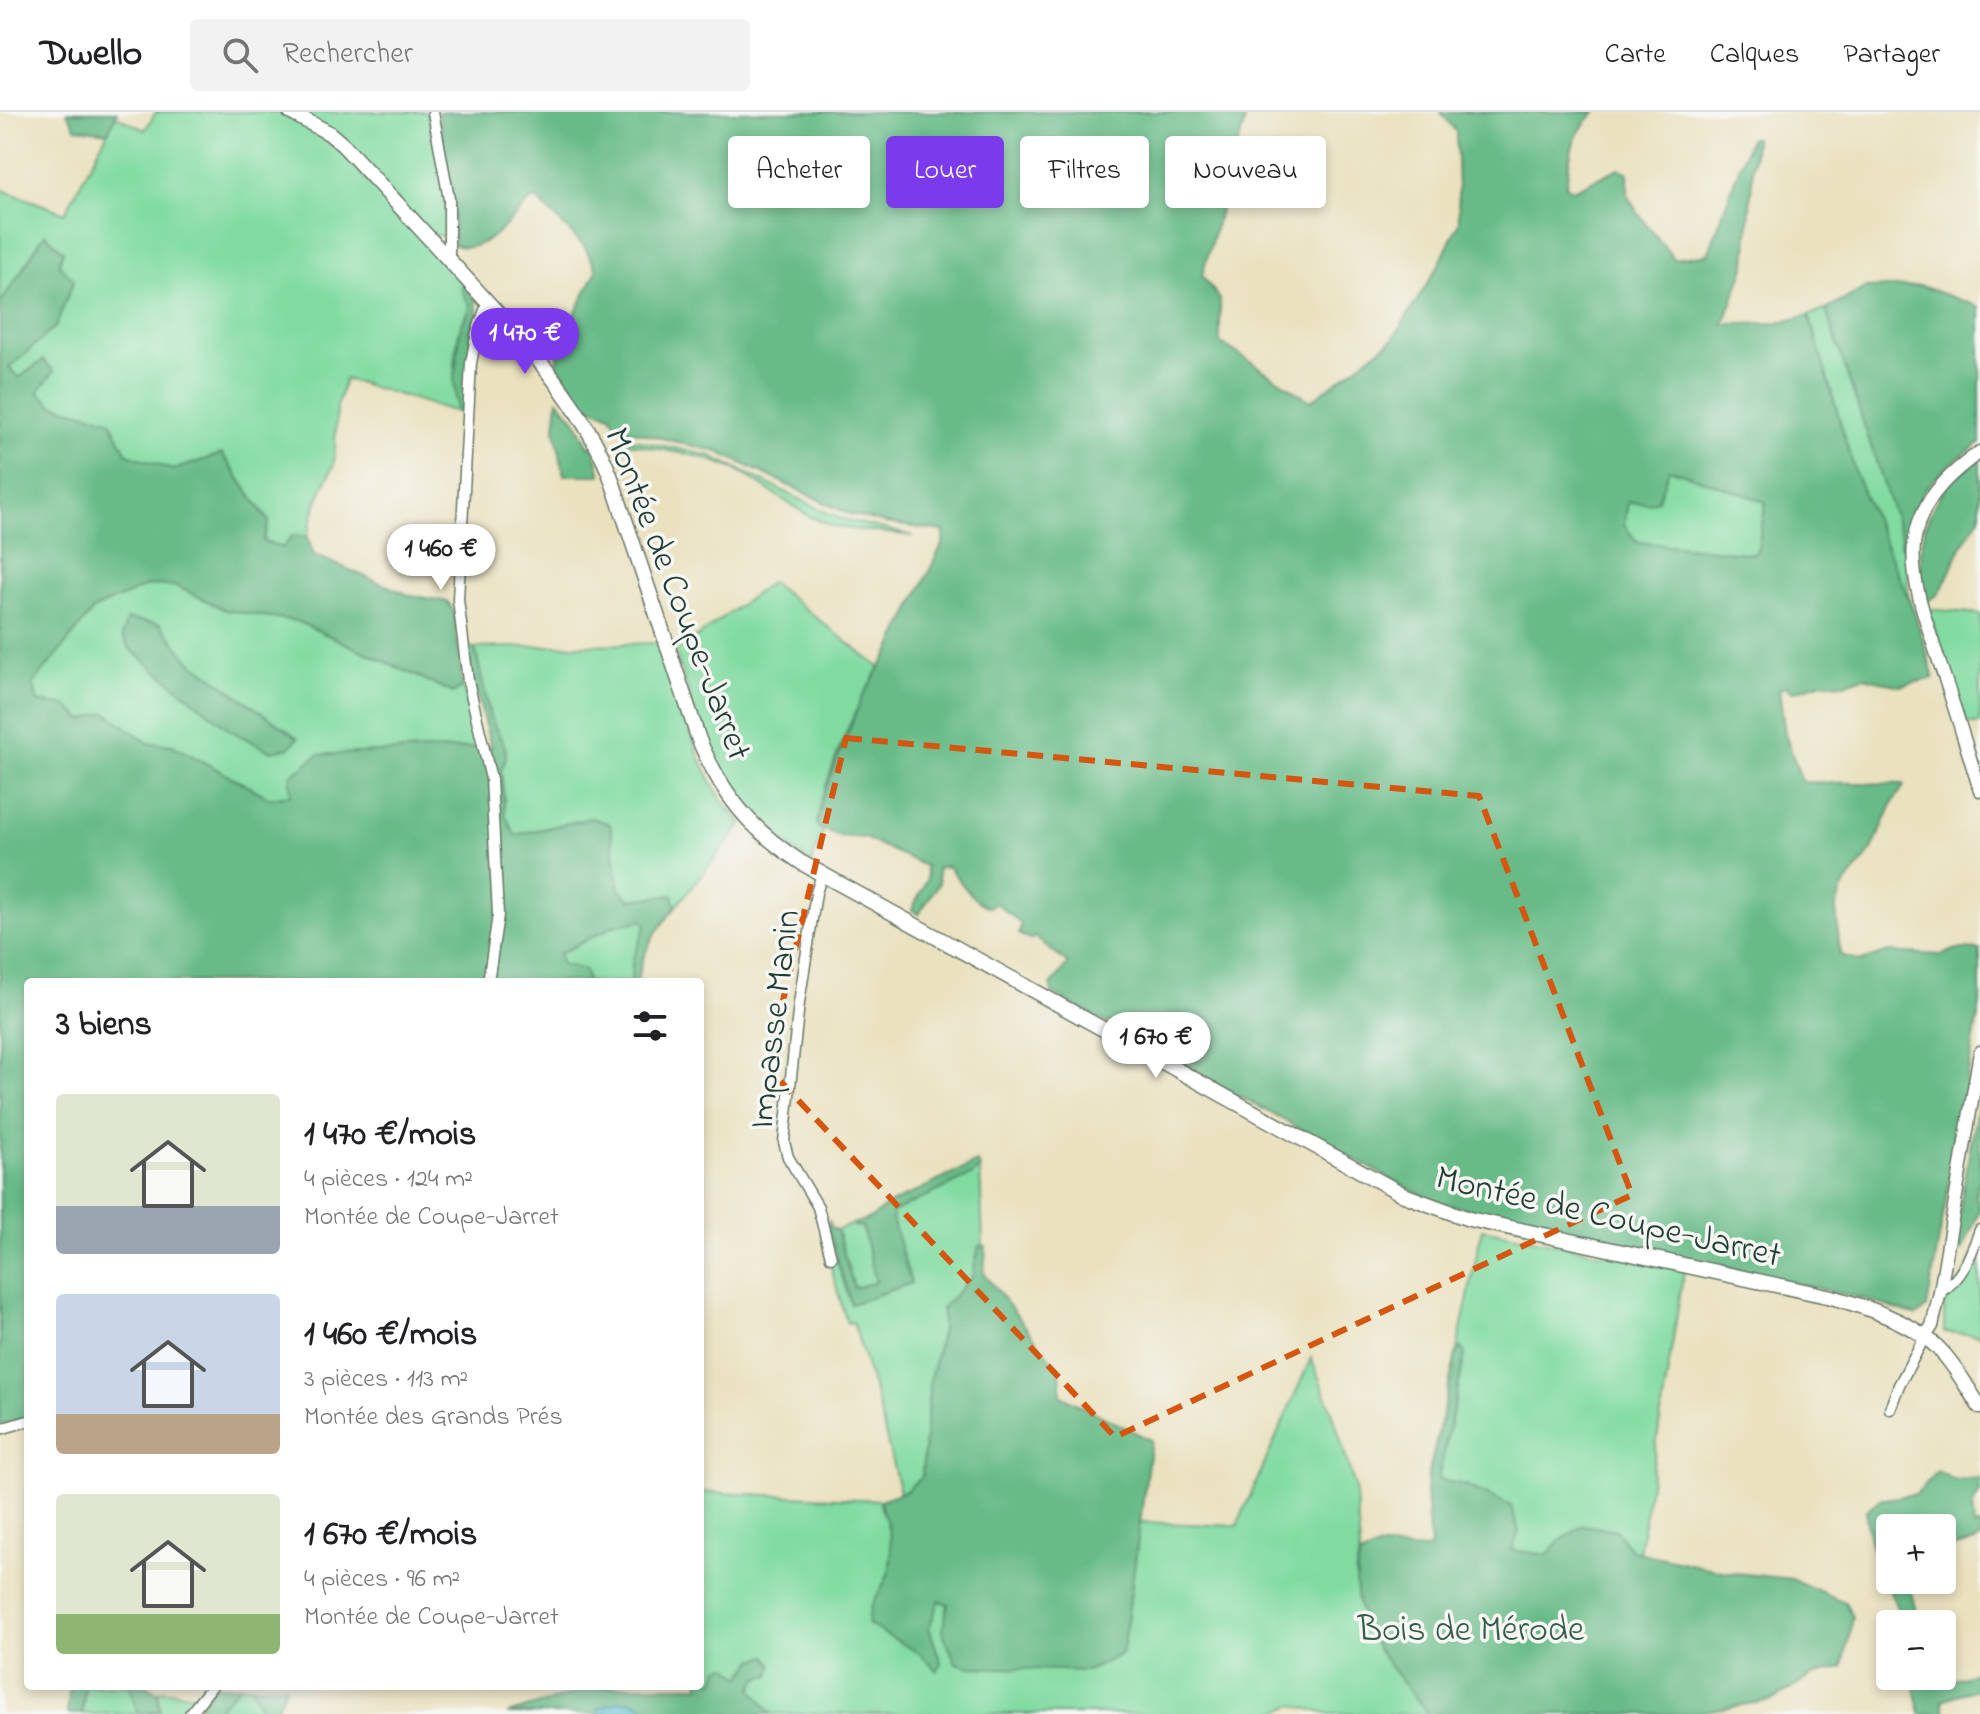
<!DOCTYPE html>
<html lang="fr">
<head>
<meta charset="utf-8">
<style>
  :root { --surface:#fff; --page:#f2f2f2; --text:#202124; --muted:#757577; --line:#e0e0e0; --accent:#7c3aed }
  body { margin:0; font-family:"Indie Flower",sans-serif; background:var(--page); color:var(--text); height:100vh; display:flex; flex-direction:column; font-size:30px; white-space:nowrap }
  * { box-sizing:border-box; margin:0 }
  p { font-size:26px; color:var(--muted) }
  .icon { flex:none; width:44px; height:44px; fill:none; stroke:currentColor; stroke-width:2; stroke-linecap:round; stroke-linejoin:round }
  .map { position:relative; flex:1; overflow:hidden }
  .side { position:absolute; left:24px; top:866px; width:680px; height:712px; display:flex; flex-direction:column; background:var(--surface); border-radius:8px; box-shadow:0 4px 12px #0003 }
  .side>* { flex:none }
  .top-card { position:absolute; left:728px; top:24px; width:760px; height:72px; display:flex; gap:16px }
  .buttons { position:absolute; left:1876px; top:1402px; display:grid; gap:16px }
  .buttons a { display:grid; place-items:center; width:80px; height:80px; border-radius:8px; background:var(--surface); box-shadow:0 4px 12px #0003; font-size:40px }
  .price { position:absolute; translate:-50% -68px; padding:0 18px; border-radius:28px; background:#fff; color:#222; font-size:26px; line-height:52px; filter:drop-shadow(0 2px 4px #0008) }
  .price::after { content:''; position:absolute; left:50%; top:48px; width:24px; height:18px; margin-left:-12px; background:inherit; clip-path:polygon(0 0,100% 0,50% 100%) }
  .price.selected { background:var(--accent); color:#fff }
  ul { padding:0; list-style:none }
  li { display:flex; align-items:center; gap:24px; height:200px; padding:0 32px }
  li span { display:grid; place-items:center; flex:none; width:224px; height:160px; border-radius:8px; color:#555 }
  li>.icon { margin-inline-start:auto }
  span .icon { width:96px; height:96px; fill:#fffc; stroke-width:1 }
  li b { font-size:34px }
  h2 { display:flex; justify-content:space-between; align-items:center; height:96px; padding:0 32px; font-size:34px }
  .pill { padding:0 28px; border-radius:8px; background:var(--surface); box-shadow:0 4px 12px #0003; font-size:28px; line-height:72px }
  .pill.selected { background:var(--accent); color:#fff }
  header { display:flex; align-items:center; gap:48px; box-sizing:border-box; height:112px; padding:0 40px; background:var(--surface); border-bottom:2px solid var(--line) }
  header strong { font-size:38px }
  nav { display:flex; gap:44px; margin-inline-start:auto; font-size:28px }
  .search { width:560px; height:72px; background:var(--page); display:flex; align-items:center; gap:20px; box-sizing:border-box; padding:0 28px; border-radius:8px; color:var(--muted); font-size:30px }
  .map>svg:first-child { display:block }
</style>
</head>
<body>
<header>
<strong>Dwello</strong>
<div class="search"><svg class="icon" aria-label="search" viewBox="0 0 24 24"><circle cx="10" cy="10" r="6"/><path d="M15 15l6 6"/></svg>Rechercher</div>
<nav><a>Carte</a><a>Calques</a><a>Partager</a></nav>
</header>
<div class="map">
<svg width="1980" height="1602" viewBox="0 0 1980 1602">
  <rect width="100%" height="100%" fill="#f6f6f2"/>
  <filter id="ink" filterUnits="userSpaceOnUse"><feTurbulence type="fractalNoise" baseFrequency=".0125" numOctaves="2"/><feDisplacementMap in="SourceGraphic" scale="16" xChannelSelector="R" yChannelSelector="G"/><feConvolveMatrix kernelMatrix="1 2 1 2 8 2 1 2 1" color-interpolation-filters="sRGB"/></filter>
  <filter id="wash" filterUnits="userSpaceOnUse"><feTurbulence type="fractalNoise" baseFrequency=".006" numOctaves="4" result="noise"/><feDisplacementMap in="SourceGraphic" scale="32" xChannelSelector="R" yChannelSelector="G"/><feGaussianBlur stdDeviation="1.8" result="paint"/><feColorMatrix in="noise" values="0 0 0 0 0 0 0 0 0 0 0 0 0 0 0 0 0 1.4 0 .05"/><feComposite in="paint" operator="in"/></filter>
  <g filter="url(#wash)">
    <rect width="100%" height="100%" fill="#eae1bf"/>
    <g fill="#81dba1" stroke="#508c6a" stroke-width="2">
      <path d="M156,0H279L305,14L336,34L453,160L464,172L461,176L471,194C468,202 462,209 460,216C453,243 454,273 457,300L345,267L337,294L334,352L317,389L307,425L293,423L283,436L262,428L269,409L222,342L173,358L127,342L110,308L53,293L38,280L43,248L19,266L9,256L56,214L59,153L45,122L0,192V77L65,101L116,4L145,18Z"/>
      <path d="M300,0H427C433,27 454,101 444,124L434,123Z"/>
      <polygon points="1826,198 1901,424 1901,434 1905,436 1909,488 1855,361 1809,203"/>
      <polygon points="626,326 711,344 838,406 913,424 834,415 809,404 737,358 705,346 629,331"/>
      <polygon points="1669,357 1766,389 1758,436 1754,442 1636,430 1624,413 1628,390 1648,391"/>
      <path d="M771,470L880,556C853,599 824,664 817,714L824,717L811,751C770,724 733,689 711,644C696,611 687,573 675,539L694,527Z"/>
      <polygon points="148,473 176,474 226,498 297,509 454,581 463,575 479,636 318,643 292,683 270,686 172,633 148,631 106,601 83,608 66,593 38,591 33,572 94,497"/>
      <polygon points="1928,497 1980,502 1980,612 1967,612"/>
      <path d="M661,531C679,582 700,677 743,711L676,795L672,783L630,788L619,777L592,706L515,723L505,704L501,658L506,646L505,635L490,605L475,536Z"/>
      <polygon points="643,807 647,813 633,846 631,870 587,870 584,858 561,852 559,842 613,814"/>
      <polygon points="980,1056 983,1134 979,1135 972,1165 942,1196 942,1218 930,1268 922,1364 906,1379 900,1381 876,1285 853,1210 847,1211 831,1156 836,1147 851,1192 911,1171 892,1108 893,1100 972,1063"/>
      <polygon points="853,1112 856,1115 862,1114 877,1170 854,1176 837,1118"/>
      <polygon points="1482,1117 1684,1158 1639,1441 1632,1439 1616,1418 1559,1430 1548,1443 1512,1439 1438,1367 1465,1243 1461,1236 1457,1238"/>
      <polygon points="1980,1128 1980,1223 1944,1220 1944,1194 1968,1157"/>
      <path d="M1311,1246L1332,1299L1355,1376L1360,1436L1355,1463L1377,1537L1429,1602H1330L1294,1593L1271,1602H771L751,1578L758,1566L754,1548L742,1565L715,1570L700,1564V1380L880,1388C880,1398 885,1403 887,1412C891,1425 892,1441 890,1455C887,1476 865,1492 870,1513L941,1551L929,1516L938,1488L1124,1532L1140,1410L1237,1414Z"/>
      <polygon points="85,1574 129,1574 138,1602 82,1602"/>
      <polygon points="239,1574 251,1574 263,1602 214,1602"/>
      <polygon points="164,1578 195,1583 196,1590 187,1602 148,1602 160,1599 158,1580"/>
    </g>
    <g fill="#68bb87" stroke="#447c5e" stroke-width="2" fill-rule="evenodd">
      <polygon points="67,0 117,0 108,20 76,16"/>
      <path d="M438,0H1247L1202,164L1220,187V230L1311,289L1393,227L1440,151L1459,110L1456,20L1441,0H1595C1570,25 1570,41 1566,74L1573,78L1619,56L1628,61V84L1638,101L1674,147L1708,142L1750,26H1755L1746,152L1724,212L1779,211L1809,203L1855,361L1915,502L1934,566L1900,574L1864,565L1844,572L1822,570L1792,580L1785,574L1779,578L1785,622L1802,670L1903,672L1904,674L1893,690L1872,738L1842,777L1836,795L1840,843L1862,849L1888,840L1942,843L1957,837L1980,838V892L1927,1196L1916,1204L1865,1187L1442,1091L1409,1077L1052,881L1051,873L1068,852L1035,825L1030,828L1019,822L1021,812L996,791L989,795C970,789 961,767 947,754L937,756L939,771L919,802L912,798L927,767L925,754L865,726L840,724L817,715L821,688L862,585L889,541L943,431L944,419L885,411L849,402L718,340L617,315L611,303L583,293L557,252L560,231L597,158L584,134L538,88H531C511,107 485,144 454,133L453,85ZM1669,357L1766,390L1758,436L1754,442L1637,430L1624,413L1628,390L1648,391L1658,388Z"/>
      <path d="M45,122L63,139L59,153L74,168L56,214L9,256L19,266L43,248L54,259L38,280L53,293L110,308L127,342L173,358L222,342L269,410L263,429L283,436L293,423L307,425L314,443L409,483L448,490L454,500L463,575L454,581L297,509L226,498L176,474L148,473L94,497L33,572L38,591L66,593L83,608L106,600L148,631L172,633L270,686L291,683L290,664L318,643L491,635L470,557L469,535L475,536L490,605L505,635L506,646L501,658L505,703L515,723L592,706L610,712L619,777L630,788L673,783L676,795C656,818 642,839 637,870H631L633,846L646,813L642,808L613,814L559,842L561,852L585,858L587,870H28V1305L0,1314V192Z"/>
      <polygon points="464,172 476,189 477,198 463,302 457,300 454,269 461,213 467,206 470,194 461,176"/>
      <path d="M1921,174L1980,195V331C1938,360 1909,381 1905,436L1901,434V424L1826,198L1865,176Z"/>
      <polygon points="558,288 576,309 588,333 594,336 601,363 564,363 555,316"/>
      <path d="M1980,347V405L1962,433L1940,481L1927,490C1912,448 1922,397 1955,366C1962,359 1972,353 1980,347Z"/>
      <polygon points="127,507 160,512 190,549 298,626 289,636 270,639 231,619 129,536 122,523"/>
      <polygon points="1980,979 1980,1063 1976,1084 1980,1097 1962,1139 1953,1134"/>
      <polygon points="977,1050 980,1056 972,1063 893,1100 892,1108 911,1171 851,1192 827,1114 829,1109 832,1116 837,1118 854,1176 876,1170 862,1114 856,1115 853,1112 873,1105 886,1094"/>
      <path d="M979,1134H986L984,1161L990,1169L1060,1259L1061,1284L1151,1328L1124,1532L1120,1543L1087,1559L969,1555L956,1551L942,1519L948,1492L939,1489L929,1516L941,1551L937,1559L919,1541L869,1513C865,1492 887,1476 890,1455C892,1441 891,1425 887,1411C885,1403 880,1398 880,1388L906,1379L922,1364L930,1268L942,1218V1196L972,1165Z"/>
      <path d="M1461,1236L1465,1242L1438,1367L1468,1374L1511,1394L1519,1420L1512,1438L1547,1443L1559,1430L1583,1413L1616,1418L1632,1439L1726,1460L1792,1467L1845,1490L1853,1505L1843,1555L1813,1563L1773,1588L1687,1602H1429C1392,1556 1342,1509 1360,1444L1380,1435L1426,1438L1430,1435L1426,1379L1428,1365L1457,1238Z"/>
      <path d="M1937,1359L1954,1368L1980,1366V1380L1972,1394L1974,1415L1980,1414V1426L1976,1430L1942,1438V1416H1890V1468H1908L1919,1512H1902C1898,1492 1888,1478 1880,1460C1872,1440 1867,1419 1866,1398L1880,1388L1916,1382Z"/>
      <path d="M767,1544L773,1553L770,1563L758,1566L752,1577L771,1602C736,1602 700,1602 665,1602C633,1601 642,1580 600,1596L597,1602H507L599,1574H700V1564L715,1569L719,1556L728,1554L741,1565L754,1548Z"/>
      <polygon points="1980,1560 1980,1576 1942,1588 1945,1602 1920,1602 1913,1564 1932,1564 1934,1572"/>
      <polygon points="70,1574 85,1574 82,1602 67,1602"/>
      <polygon points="129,1574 148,1574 149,1577 158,1580 160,1599 138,1602"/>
      <polygon points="214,1574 239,1574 214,1602 194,1602"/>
      <polygon points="251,1574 286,1574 274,1602 263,1602"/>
    </g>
    <polygon fill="#53bbd1" stroke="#397c82" stroke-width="2" points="619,1589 632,1589 659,1602 597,1602 600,1596"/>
  </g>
  <g filter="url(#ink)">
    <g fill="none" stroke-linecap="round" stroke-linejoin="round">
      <g stroke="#667665" stroke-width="13">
        <g id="minor">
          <polyline points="433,0 449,87 449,147"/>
          <polyline points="822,762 816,781 799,891 784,1030 788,1045 818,1095 831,1145"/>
          <polyline points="488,870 498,803 491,667 468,569 458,487 471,251 477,220 488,190"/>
          <path d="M1940,1180C1963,1167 1971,1142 1980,1118"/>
          <polyline points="1890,1297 1899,1273 1924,1226"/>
          <polyline points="0,1317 28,1309"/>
          <polyline points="190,1602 212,1574"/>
        </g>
      </g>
      <g stroke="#667665" stroke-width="15">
        <g id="tertiary">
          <path d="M1980,340C1886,405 1910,462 1941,555C1955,596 1967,637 1980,678"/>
          <polyline points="1924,1226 1932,1214 1940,1180 1980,940"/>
        </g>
      </g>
      <g stroke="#667665" stroke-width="17">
        <path id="secondary" d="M290,0L329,21L343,33C386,79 429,126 471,172C524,230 581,290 610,363L699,628C723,684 750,717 802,751L1404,1083L1469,1107L1832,1185C1866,1195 1915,1211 1940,1238C1956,1254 1967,1276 1980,1295"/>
      </g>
      <use href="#minor" stroke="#fff" stroke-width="10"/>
      <use href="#tertiary" stroke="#fff" stroke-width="12"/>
      <use href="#secondary" stroke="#fff" stroke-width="14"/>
    </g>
  </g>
  <path fill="none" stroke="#d45610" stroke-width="6" stroke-dasharray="16 10" stroke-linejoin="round" d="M846,626L1479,684L1632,1083L1115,1325L767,955Z"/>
  <g text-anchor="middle" stroke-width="7" stroke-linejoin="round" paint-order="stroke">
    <g font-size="36" fill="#1f3d34" stroke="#f6f6f2">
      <text transform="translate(680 481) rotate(69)" y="13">Montée de Coupe-Jarret</text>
      <text transform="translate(772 907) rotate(-83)" y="13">Impasse Manin</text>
      <text transform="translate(1609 1102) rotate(13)" y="13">Montée de Coupe-Jarret</text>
    </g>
    <g font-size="36" fill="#335d4a" stroke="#f6f6f2">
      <text x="1471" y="1528">Bois de Mérode</text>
    </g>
  </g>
</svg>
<div class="buttons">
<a>+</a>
<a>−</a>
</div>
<b class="price selected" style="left:525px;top:264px">1 470 €</b>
<b class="price" style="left:441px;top:480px">1 460 €</b>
<b class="price" style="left:1156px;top:968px">1 670 €</b>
<div class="top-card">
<a class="pill">Acheter</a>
<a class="pill selected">Louer</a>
<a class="pill">Filtres</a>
<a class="pill">Nouveau</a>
</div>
<section class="side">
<h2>3 biens<svg class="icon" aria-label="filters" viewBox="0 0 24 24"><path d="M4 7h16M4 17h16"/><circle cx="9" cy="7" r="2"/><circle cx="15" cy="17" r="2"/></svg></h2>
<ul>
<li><span style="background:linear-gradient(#dfe7d0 70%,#9aa5b1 0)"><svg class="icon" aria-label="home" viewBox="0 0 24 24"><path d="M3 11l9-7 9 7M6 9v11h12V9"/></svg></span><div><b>1 470 €/mois</b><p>4 pièces · 124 m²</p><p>Montée de Coupe-Jarret</p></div></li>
<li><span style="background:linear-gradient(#c9d6e8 75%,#b9a48a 0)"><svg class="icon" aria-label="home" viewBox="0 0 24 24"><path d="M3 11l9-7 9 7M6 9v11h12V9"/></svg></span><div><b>1 460 €/mois</b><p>3 pièces · 113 m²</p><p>Montée des Grands Prés</p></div></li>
<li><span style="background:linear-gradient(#dfe7d0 75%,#8fb573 0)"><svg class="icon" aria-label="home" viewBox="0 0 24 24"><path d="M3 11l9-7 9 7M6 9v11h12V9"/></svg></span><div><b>1 670 €/mois</b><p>4 pièces · 96 m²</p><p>Montée de Coupe-Jarret</p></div></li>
</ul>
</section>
</div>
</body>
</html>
